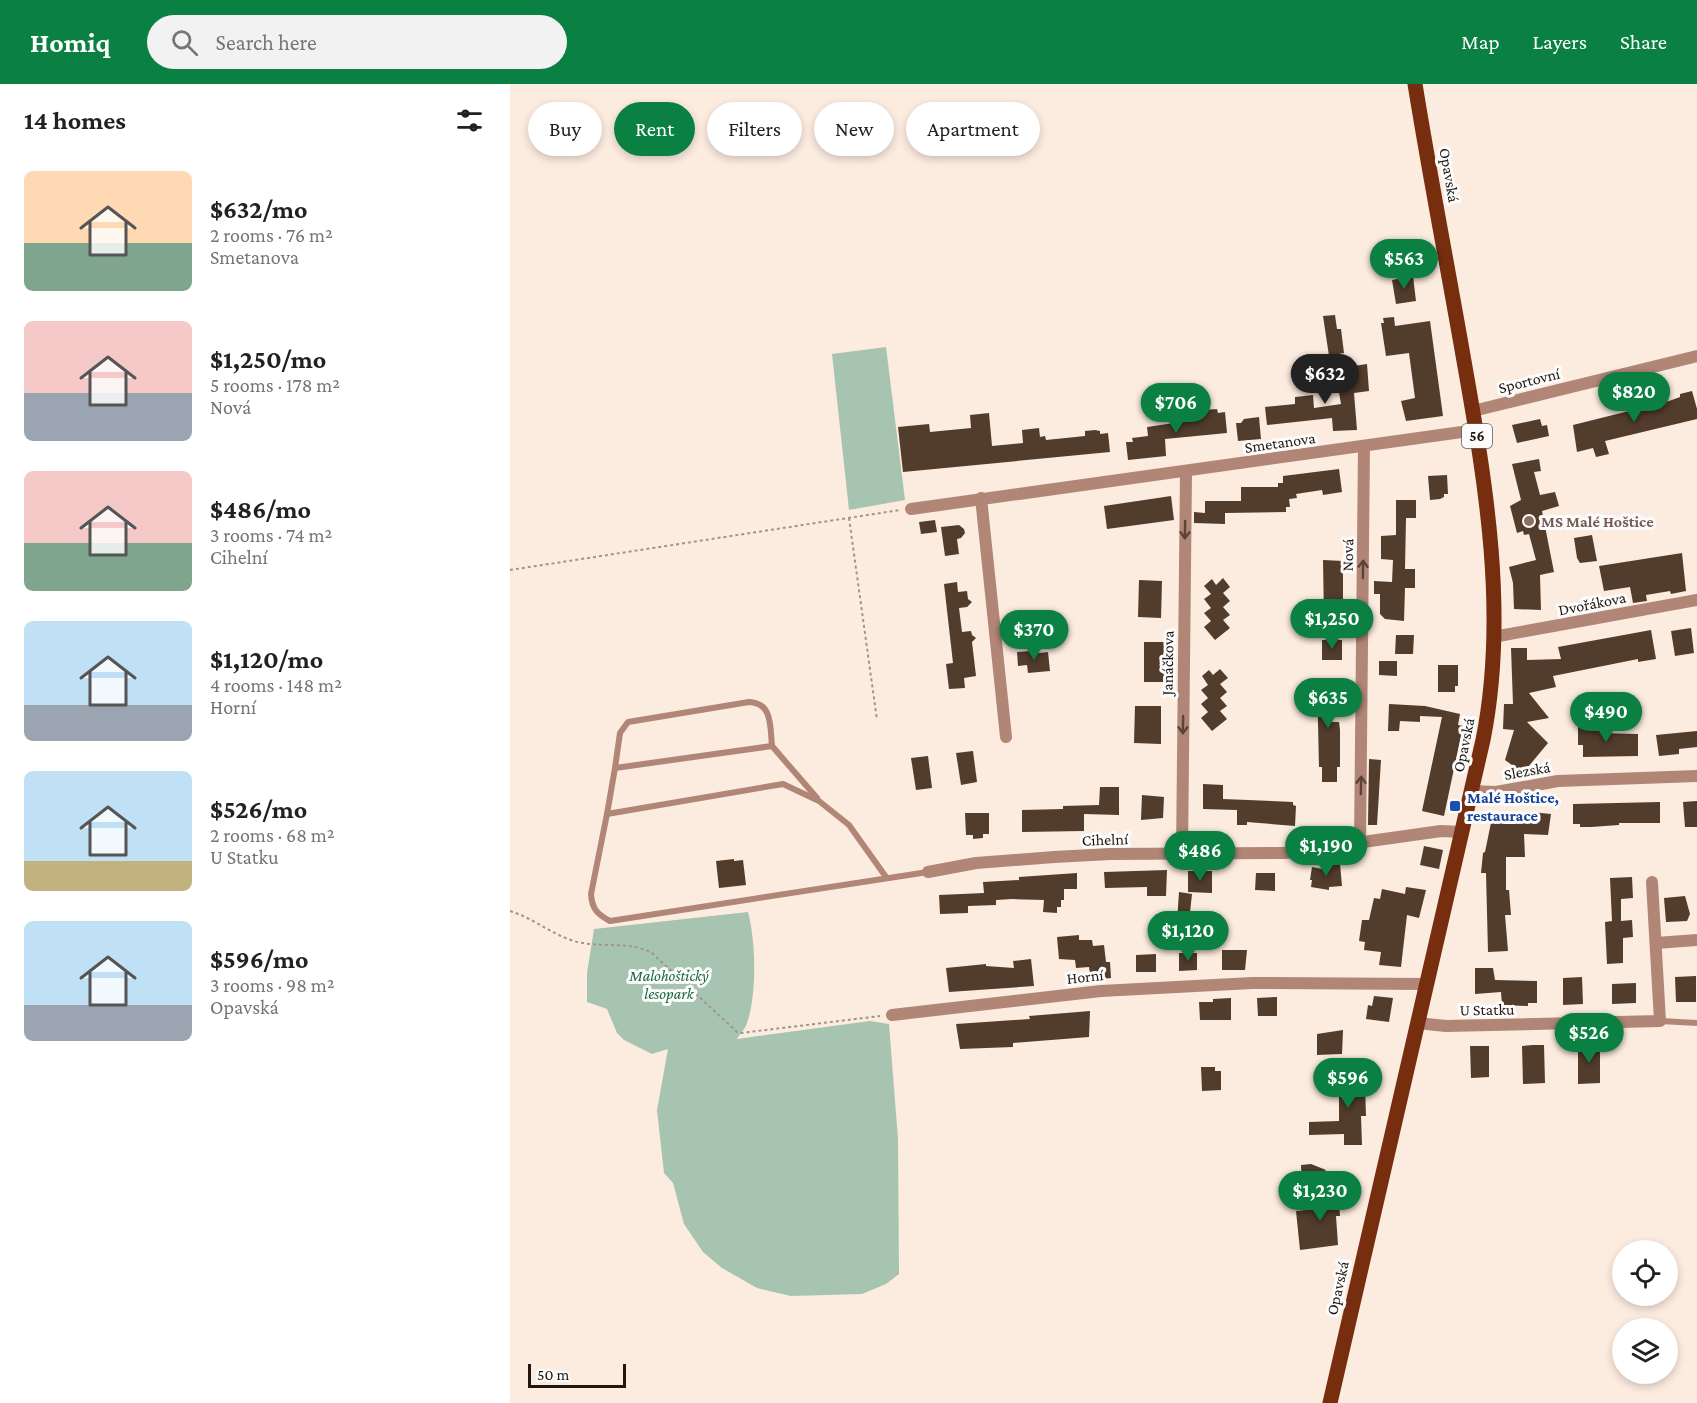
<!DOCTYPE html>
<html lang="en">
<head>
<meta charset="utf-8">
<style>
  :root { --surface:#fff; --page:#f2f2f2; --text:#202124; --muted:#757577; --accent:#0b8043 }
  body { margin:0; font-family:"Crimson Pro",serif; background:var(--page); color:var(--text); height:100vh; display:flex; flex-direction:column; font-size:22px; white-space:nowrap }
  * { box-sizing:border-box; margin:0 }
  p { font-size:20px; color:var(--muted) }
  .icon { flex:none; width:33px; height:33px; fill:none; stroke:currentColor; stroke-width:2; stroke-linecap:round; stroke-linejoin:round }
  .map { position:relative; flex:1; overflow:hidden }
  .panel { display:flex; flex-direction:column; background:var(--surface); width:510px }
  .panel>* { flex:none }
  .guide { position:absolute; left:18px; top:18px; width:570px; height:54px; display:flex; gap:12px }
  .buttons { position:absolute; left:1102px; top:1156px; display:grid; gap:12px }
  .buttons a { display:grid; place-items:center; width:66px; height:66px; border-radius:50%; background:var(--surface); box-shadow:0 3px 9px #0003; font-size:30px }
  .scale { position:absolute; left:18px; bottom:15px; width:98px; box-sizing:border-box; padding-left:6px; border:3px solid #211710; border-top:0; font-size:16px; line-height:21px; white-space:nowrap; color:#211710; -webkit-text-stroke:4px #fcfcfc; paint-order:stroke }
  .price { position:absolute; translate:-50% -51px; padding:0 14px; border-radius:21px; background:var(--accent); color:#fff; font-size:20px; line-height:39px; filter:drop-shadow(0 2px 3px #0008) }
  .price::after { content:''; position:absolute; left:50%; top:36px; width:18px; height:14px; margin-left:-9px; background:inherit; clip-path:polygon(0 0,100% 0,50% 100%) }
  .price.selected { background:#222; color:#fff }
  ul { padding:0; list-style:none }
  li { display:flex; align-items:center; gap:18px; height:150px; padding:0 24px }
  li span { display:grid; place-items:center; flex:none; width:168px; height:120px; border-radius:9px; color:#555 }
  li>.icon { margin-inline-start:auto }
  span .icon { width:72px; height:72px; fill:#fffc; stroke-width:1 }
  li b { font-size:26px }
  h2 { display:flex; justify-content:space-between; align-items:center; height:72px; padding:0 24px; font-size:26px }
  .pill { padding:0 21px; border-radius:27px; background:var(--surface); box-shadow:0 3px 9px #0003; font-size:21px; line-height:54px }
  .pill.selected { background:var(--accent); color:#fff }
  header { display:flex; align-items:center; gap:36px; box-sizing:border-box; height:84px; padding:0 30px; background:var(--accent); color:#fff }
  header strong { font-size:28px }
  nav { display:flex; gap:33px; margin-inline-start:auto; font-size:21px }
  .search { width:420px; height:54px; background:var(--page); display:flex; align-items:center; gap:15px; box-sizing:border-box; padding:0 21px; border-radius:33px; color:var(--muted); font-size:22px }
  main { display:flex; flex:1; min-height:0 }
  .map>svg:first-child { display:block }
</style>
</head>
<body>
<header>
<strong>Homiq</strong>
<div class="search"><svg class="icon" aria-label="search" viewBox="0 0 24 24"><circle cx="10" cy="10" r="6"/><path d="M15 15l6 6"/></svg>Search here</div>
<nav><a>Map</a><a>Layers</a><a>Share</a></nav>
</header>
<main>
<section class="panel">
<h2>14 homes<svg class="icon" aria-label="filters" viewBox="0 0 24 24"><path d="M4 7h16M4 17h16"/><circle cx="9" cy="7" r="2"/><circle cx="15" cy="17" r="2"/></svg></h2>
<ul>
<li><span style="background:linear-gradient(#ffd9b3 60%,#7fa58c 0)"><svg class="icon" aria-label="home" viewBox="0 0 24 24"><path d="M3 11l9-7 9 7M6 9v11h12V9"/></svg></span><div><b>$632/mo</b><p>2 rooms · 76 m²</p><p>Smetanova</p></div></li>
<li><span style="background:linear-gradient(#f6c9c9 60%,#9aa5b1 0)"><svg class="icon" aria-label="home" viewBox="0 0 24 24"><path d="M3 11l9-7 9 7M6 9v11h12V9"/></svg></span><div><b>$1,250/mo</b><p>5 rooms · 178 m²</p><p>Nová</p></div></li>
<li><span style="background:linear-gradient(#f6c9c9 60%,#7fa58c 0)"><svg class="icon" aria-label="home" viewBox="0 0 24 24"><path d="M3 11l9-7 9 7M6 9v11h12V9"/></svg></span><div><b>$486/mo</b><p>3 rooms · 74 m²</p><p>Cihelní</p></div></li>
<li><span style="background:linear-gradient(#bfe0f5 70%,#9aa5b1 0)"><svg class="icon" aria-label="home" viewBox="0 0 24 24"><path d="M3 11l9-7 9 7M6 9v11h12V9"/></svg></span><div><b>$1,120/mo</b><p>4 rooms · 148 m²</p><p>Horní</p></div></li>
<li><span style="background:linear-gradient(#bfe0f5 75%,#c2b280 0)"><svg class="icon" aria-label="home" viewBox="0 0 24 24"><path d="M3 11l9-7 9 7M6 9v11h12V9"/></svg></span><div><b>$526/mo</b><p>2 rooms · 68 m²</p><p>U Statku</p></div></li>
<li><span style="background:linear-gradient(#bfe0f5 70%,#9aa5b1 0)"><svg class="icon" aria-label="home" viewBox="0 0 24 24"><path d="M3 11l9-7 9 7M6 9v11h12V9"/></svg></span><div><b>$596/mo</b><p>3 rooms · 98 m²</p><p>Opavská</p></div></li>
</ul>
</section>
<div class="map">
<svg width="1187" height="1319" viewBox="0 0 1187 1319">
  <rect width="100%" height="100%" fill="#fcebdf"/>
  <g fill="#a7c4b0">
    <polygon points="376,263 395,416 339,426 322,270"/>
    <path d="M238,828C246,858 247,910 237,939C235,945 230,950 227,955L360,937L379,940L388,1055L389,1190L376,1200L352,1210L281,1212L247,1204L212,1184L193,1168L174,1140L163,1099L154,1089L147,1026L158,965L142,970L114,956L107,949L97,925L77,918V889L84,845Z"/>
  </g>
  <g fill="#523c2c">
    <polygon points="903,192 906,217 886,220 882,196"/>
    <polygon points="825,231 827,245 831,245 834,269 819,272 813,232"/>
    <polygon points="884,233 885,242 920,237 933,332 896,337 891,317 905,314 899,269 876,272 871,239 874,239 873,234"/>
    <polygon points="857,280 859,307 844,309 847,346 823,347 822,334 757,341 755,323 785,320 785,313 803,311 804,324 831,320 828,303 840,301 837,283"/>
    <polygon points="1182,307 1187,325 1187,335 1095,357 1099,370 1086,373 1083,364 1067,368 1063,341 1159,317 1170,313 1170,310"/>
    <polygon points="707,325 708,329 715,328 717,349 655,355 656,372 618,376 616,358 623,358 622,354 638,352 637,343 664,339 664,334 694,331 694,326"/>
    <polygon points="479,329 482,362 513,359 512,346 529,344 530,353 535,352 536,356 575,352 575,347 585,346 590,347 590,350 598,349 600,368 393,388 388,343 419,340 420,348 461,344 460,331"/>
    <polygon points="749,333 751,355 728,357 726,339 731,339 734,335"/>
    <polygon points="1030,335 1032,342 1037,341 1039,352 1007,359 1002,341"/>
    <polygon points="1029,375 1031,387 1024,388 1030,411 1045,408 1049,422 1032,427 1044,488 1030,491 1031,526 1004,525 1003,499 999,483 1026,476 1019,450 1014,451 1013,447 1007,449 1000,422 1011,416 1002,380"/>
    <polygon points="829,385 832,408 813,411 812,406 786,410 787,414 779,415 780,423 776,423 776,428 715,429 715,440 684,439 684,428 695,429 695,417 731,417 731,403 768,403 768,399 773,399 773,392"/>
    <polygon points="937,391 938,410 934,410 934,413 930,415 920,416 918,392"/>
    <polygon points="661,412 664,436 597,445 594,422"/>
    <polygon points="886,416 906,416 906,434 896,434 895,485 905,485 905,504 895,504 894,537 875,535 870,530 870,510 864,510 864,497 882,498 883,476 871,475 871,452 886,451"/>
    <polygon points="425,436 427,448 411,450 409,438"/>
    <polygon points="449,441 454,445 455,449 451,454 447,455 449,470 435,472 431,443"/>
    <polygon points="1082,451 1087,477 1070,479 1067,474 1064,454"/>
    <polygon points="1172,469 1176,507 1161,510 1160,507 1136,511 1137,517 1123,519 1120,503 1094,507 1089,482"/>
    <polygon points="813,476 833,477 833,535 814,535"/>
    <polygon points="713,494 720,503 713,509 720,517 713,523 720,531 713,536 720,544 705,556 694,543 701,537 694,529 701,524 694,515 701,510 694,502 702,495 706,501"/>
    <polygon points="629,496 652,497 651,534 628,533"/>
    <polygon points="447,498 448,508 457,507 458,515 462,518 457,523 449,524 452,548 461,547 462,551 466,554 462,558 466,592 454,594 455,604 439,605 436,580 443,579 434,500"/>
    <polygon points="1181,544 1184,569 1165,572 1161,547"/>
    <polygon points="1141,546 1146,575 1128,578 1128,575 1043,592 1046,603 1019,609 1039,634 1017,638 1038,659 1013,689 995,676 1004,646 993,645 994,620 1003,620 1001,564 1017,564 1017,576 1051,575 1048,563"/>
    <polygon points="886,551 904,551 903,570 885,570"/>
    <rect x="812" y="556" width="20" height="20"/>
    <rect x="634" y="558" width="23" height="40"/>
    <polygon points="520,567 520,570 538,568 540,587 518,589 517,581 508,582 507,568"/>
    <polygon points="869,577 887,577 887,592 869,591"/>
    <polygon points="928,581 948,581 948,602 945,602 945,608 928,608"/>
    <polygon points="710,585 718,594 710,600 717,608 710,614 717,622 710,627 717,635 702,647 691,634 698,628 691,620 698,614 691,606 698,601 692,592 699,586 703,591"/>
    <polygon points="807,595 831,596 830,618 821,617 820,638 829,638 830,646 830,683 827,683 827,698 812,698 812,683 809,683"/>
    <polygon points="879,620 915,622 950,630 948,641 953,642 934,732 912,727 932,633 910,632 910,638 890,637 889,647 878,647"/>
    <polygon points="625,622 651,622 651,660 624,659"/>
    <polygon points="1068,641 1090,641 1090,649 1128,650 1128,672 1073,673 1073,661 1068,661"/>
    <polygon points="1187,647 1187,663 1169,665 1169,670 1149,672 1146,651"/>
    <polygon points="463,667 467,698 451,701 446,669"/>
    <polygon points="418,672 422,704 406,706 401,674"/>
    <polygon points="859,675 871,676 867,741 858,741"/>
    <polygon points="693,700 713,701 713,715 783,718 783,721 786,722 785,742 737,738 737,741 727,741 727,726 693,725"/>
    <polygon points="590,703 609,703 609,731 574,730 574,747 512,748 512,726 553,725 553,722 589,721"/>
    <polygon points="632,711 654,713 653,734 631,736"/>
    <polygon points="1187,717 1187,743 1175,743 1173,718"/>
    <polygon points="1150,718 1150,739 1109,739 1109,741 1081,743 1070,743 1070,740 1063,740 1063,720"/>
    <polygon points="1021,728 1041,730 1038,751 1014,750 1015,773 996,773 996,806 999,806 1001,831 995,831 998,867 978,868 976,789 971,789 973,769 975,768 983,729 1020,736"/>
    <polygon points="455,729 479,729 479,750 473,750 473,754 463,755 463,751 456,751"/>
    <polygon points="914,762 933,766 929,785 910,781"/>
    <polygon points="224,775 224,777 233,776 236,801 209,804 206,777"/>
    <polygon points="830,780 832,802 819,803 819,806 801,803 802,796 800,796 802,783 817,786 817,781"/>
    <polygon points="657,786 656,812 637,812 637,803 595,804 594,788"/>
    <polygon points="678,787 702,787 702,809 678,808"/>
    <polygon points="567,789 567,805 554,805 554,816 551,816 551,823 547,823 547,829 533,828 534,816 502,815 486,816 486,821 458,822 458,829 430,830 429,811 474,809 473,798 509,796 509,793"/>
    <polygon points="746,789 765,789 765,807 745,806"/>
    <polygon points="1122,793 1123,814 1111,815 1111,837 1122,836 1123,853 1113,854 1113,879 1097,880 1095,838 1102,837 1100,794"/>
    <polygon points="896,803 916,806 909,834 897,831 891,883 869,881 871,868 854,866 855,858 849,857 852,836 859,836 864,814 870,815 872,805 895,810"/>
    <polygon points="669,808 682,810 679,838 667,838"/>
    <polygon points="1175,812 1180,830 1177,837 1156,838 1154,814"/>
    <polygon points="569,851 569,856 582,856 583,862 594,861 596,878 600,878 601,894 581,896 579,883 566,884 565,876 549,875 547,853"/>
    <polygon points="712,866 737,866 735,886 712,886"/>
    <polygon points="669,869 687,869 687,886 669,887"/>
    <polygon points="646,870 646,888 626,888 626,871"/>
    <polygon points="521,875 524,902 439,908 436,884 476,880 476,882 504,884 503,877"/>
    <polygon points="965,884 983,884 985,896 1027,897 1027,919 1018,919 1018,922 992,921 991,908 965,910"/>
    <polygon points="1186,892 1186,918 1166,918 1165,893"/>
    <polygon points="1072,893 1073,920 1053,921 1053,894"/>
    <polygon points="1126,899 1126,919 1102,920 1102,900"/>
    <polygon points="864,912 883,914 879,938 856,935 858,921 862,922"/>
    <polygon points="767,913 767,932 748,932 747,914"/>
    <polygon points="721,914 721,936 690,936 689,918 703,918 703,915"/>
    <polygon points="580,927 579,953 503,959 503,963 450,965 446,940 520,935 519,932"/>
    <polygon points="833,946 832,970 807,971 807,950"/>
    <polygon points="1023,961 1034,961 1035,999 1013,1000 1012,962"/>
    <polygon points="1090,961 1090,999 1068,1000 1068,962"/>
    <polygon points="960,962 979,962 979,993 961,994"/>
    <polygon points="691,983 705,983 705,987 711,987 711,1006 692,1007"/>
    <polygon points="853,983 853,988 863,987 863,1002 855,1002 856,1032 851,1032 852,1061 834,1061 834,1050 799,1051 799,1038 829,1037 829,998 840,998 840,984"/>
    <polygon points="801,1080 816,1086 810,1091 810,1101 792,1102 791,1081"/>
    <polygon points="828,1107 830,1132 826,1132 828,1161 790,1166 786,1127 807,1125 806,1108"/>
  </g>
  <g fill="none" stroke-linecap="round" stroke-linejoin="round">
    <g stroke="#a2948a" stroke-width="2" stroke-dasharray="3 3" stroke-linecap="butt">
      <polyline points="339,434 367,636"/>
      <polyline points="0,486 390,426"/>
      <path d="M0,827C23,834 41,850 64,857C90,865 118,856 142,869L227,948L231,949L370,932"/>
    </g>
    <g stroke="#b18676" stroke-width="6">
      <path d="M105,684L110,649L118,638L239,618C263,619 260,643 262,662"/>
      <polyline points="97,730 105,684 262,662 307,714"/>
      <path d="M376,793L339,741L309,717L273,700L97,730L81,810C82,825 87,830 100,837L418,788"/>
      <polyline points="1150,937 1187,939"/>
    </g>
    <g stroke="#b18676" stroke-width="12">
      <polyline points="963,327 1187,272"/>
      <polyline points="471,414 496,653"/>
      <polyline points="401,425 966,346"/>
      <polyline points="983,553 1187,516"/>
      <polyline points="961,707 986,708 1048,697 1187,692"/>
      <polyline points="850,760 854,362"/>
      <polyline points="672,770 676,388"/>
      <polyline points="418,788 466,779 544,773 600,770 775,769 931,747 952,748"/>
      <polyline points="1146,859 1187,856"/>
      <polyline points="382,931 591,907 742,899 916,900"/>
      <polyline points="907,939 936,942 1150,937 1142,798"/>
    </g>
    <path stroke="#762e0f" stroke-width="15" d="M820,1319L973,656C998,531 976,401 954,277C938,185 920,93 905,0"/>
  </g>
  <defs><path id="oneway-shaft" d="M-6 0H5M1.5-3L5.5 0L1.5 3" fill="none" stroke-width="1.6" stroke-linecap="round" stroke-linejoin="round" transform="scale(1.5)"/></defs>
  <g stroke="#5b4339">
    <use href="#oneway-shaft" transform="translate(675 446) rotate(91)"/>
    <use href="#oneway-shaft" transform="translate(853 485) rotate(-89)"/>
    <use href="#oneway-shaft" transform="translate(673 641) rotate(91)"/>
    <use href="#oneway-shaft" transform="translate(851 701) rotate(-89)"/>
  </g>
  <circle fill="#8d6e63" stroke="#fcfcfc" stroke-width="2" cx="1019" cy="437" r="6"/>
  <rect fill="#1a4fb4" stroke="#fcfcfc" stroke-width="2" x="939" y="716" width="12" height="12" rx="3"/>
  <g text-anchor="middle" stroke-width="6" stroke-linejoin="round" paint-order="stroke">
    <rect fill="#fcfcfc" stroke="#635c57" stroke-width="1.5" x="952" y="340" width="30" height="24" rx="4.5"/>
    <g font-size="15" font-weight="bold" fill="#211710">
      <text x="967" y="357">56</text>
    </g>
    <g font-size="16" fill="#211710" stroke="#fcfcfc">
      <text transform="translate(940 91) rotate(80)" y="6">Opavská</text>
      <text transform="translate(1019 296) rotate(-14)" y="6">Sportovní</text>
      <text transform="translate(770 358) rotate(-8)" y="6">Smetanova</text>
      <text transform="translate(837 471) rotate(-89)" y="6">Nová</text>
      <text transform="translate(1082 519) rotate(-11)" y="6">Dvořákova</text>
      <text transform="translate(657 579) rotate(-89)" y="6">Janáčkova</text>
      <text transform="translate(953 661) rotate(-78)" y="6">Opavská</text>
      <text transform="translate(1017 686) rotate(-10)" y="6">Slezská</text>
      <text transform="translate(595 755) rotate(-2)" y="6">Cihelní</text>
      <text transform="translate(575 892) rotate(-6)" y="6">Horní</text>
      <text transform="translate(977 925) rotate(-1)" y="6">U Statku</text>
      <text transform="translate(827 1204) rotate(-77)" y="6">Opavská</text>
    </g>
    <g font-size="16" font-weight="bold" fill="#785e54" stroke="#fcfcfc" text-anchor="start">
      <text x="1031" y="443">MS Malé Hoštice</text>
    </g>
    <g font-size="16" font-weight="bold" fill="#164399" stroke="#fcfcfc" text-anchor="start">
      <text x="957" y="719">Malé Hoštice,<tspan x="957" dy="18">restaurace</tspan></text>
    </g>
    <g font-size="16" font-style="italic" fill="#1a673e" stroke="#fcfcfc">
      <text x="159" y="897">Malohoštický<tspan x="159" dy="18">lesopark</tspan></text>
    </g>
  </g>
</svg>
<div class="buttons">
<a><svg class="icon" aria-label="locate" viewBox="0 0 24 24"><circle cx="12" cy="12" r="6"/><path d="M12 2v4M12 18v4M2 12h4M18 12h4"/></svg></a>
<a><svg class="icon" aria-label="layers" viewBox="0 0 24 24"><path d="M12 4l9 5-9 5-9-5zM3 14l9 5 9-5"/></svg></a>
</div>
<div class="scale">50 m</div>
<b class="price" style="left:894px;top:206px">$563</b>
<b class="price selected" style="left:815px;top:321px">$632</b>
<b class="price" style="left:1124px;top:339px">$820</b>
<b class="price" style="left:666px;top:350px">$706</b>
<b class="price" style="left:822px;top:566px">$1,250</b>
<b class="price" style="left:524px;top:577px">$370</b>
<b class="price" style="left:818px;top:645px">$635</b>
<b class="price" style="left:1096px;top:659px">$490</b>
<b class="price" style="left:816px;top:793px">$1,190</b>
<b class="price" style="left:690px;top:798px">$486</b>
<b class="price" style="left:678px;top:878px">$1,120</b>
<b class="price" style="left:1079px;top:980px">$526</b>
<b class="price" style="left:838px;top:1025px">$596</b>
<b class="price" style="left:810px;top:1138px">$1,230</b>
<div class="guide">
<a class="pill">Buy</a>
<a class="pill selected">Rent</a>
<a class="pill">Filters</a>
<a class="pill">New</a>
<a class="pill">Apartment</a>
</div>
</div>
</main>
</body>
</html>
